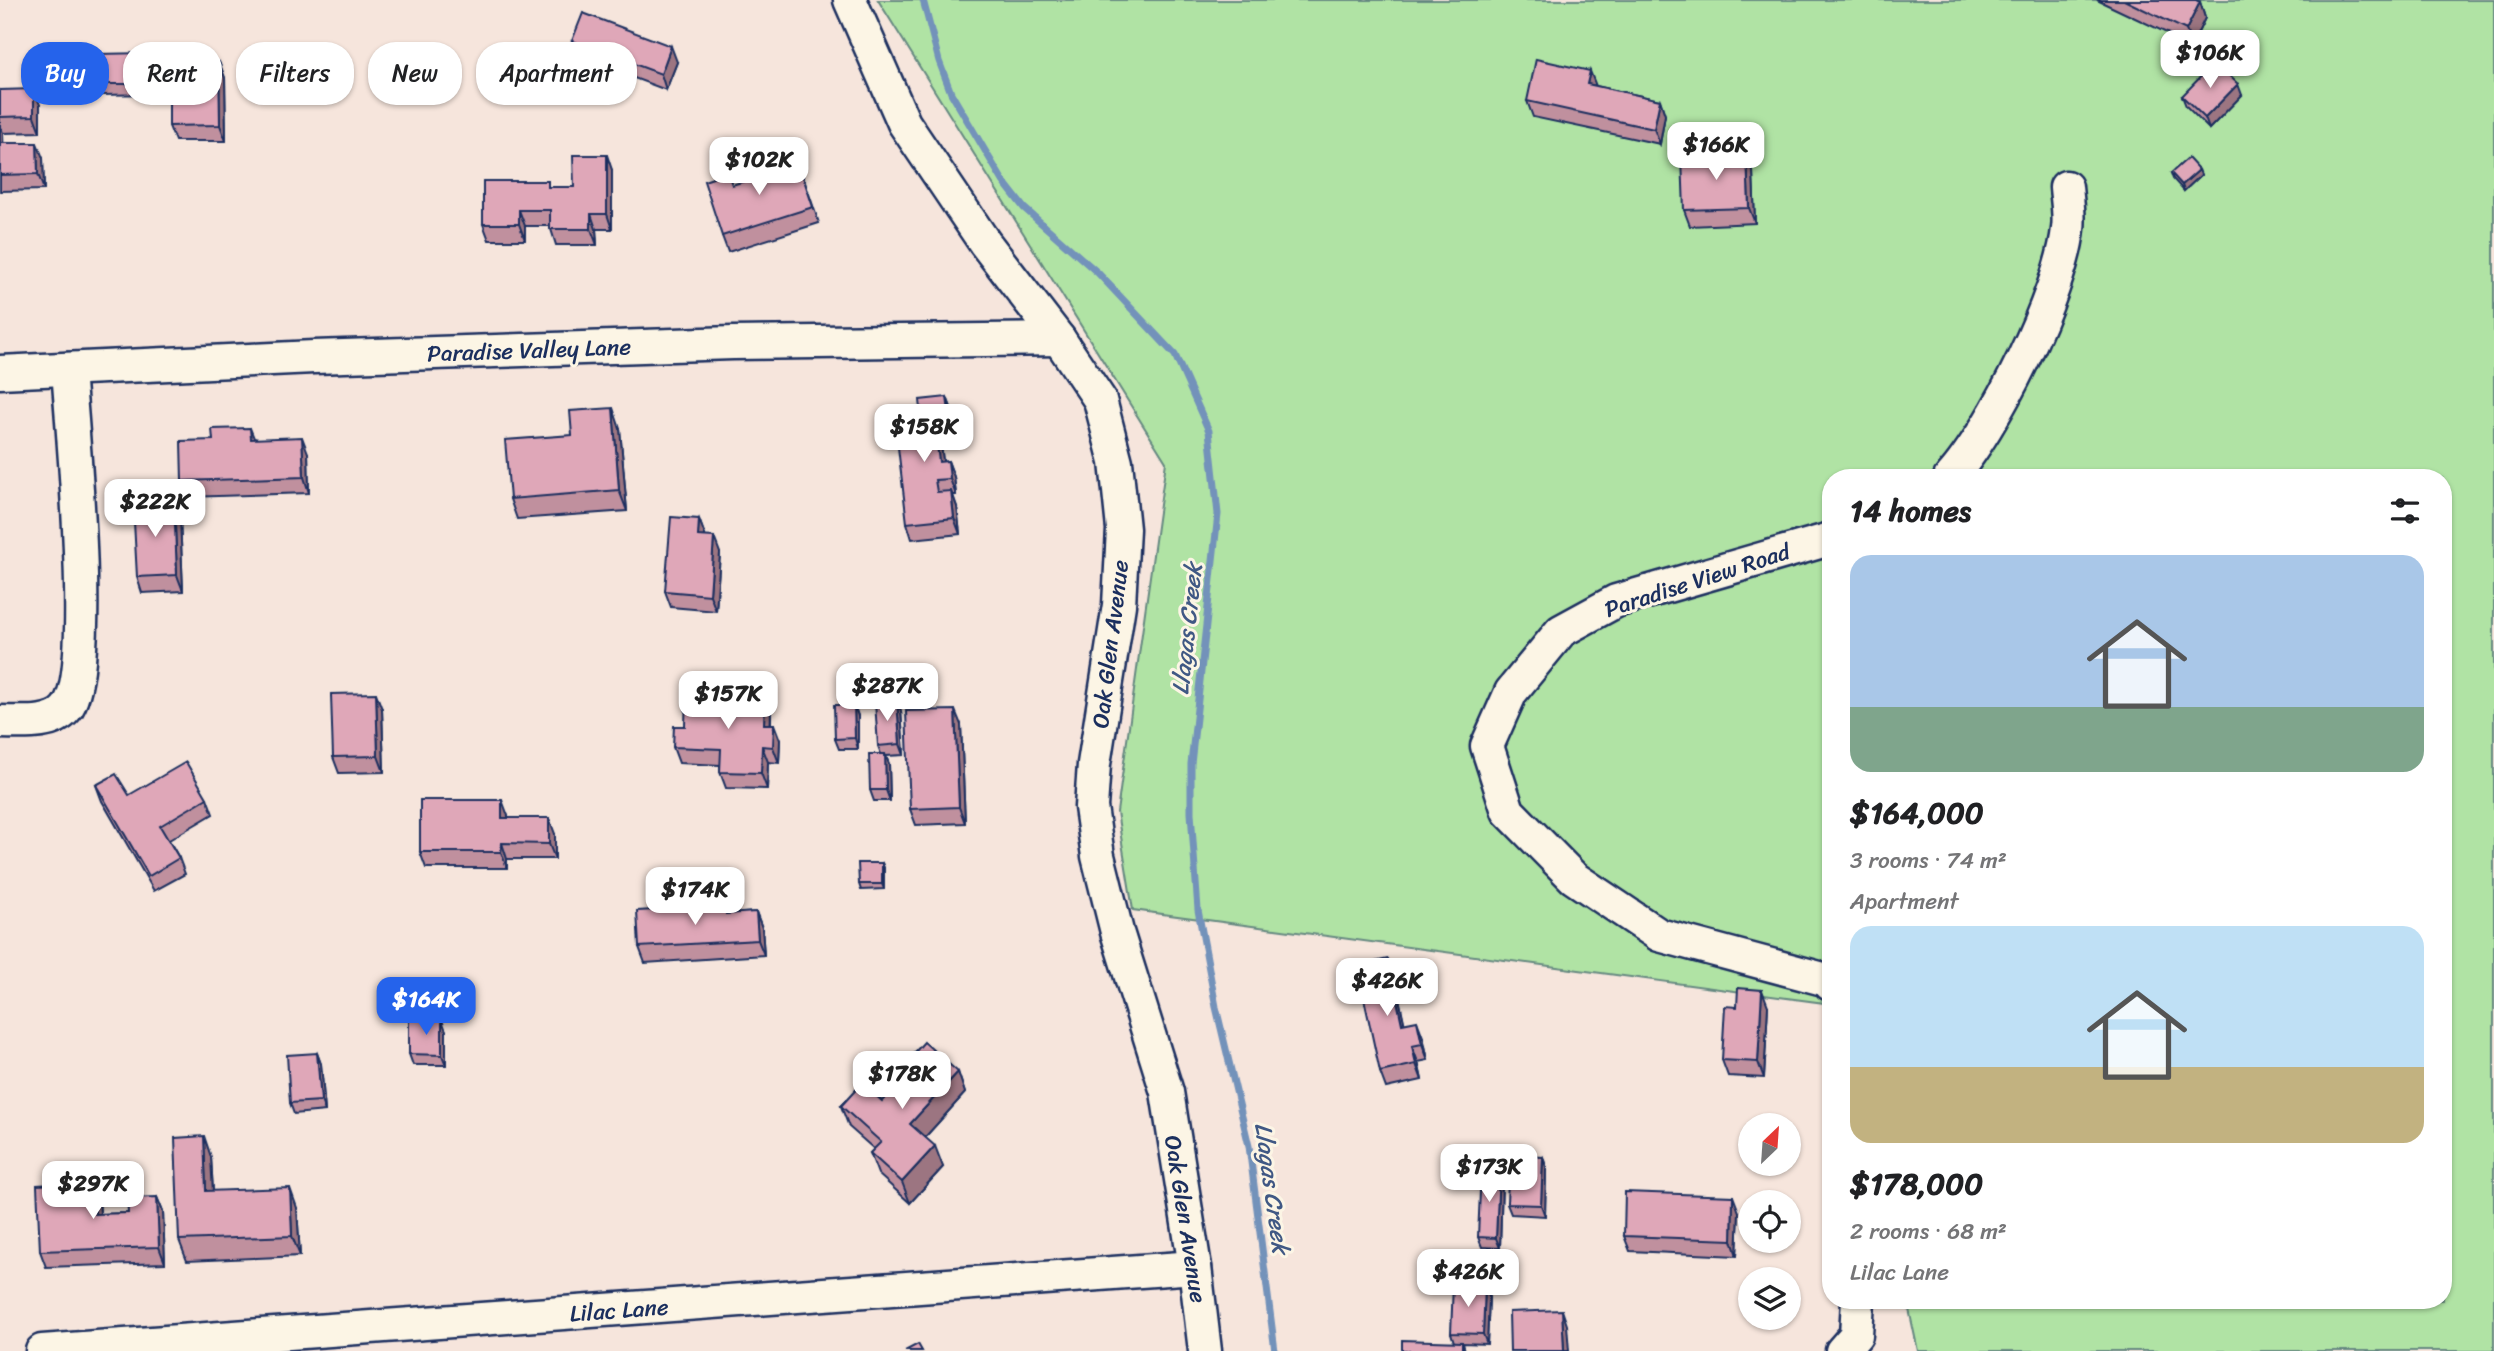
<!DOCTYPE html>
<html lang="en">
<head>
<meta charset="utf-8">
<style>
  :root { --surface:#fff; --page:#f6f6f6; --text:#202124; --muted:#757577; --accent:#2563eb }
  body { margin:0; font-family:Sriracha,sans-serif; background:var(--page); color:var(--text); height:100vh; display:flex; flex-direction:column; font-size:26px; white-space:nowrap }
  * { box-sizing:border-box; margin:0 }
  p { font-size:23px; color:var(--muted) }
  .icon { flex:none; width:38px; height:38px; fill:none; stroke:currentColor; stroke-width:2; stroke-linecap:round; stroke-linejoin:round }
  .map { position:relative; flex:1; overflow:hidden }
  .details { position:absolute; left:1822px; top:469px; width:630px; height:840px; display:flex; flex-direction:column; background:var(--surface); border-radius:28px; box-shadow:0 2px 5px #0004 }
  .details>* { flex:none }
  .banner { position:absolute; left:21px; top:42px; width:665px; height:63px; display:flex; gap:14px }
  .needle { width:46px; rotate:25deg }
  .fabs { position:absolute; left:1738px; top:1113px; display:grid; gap:14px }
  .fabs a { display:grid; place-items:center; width:63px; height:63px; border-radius:50%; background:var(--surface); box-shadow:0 2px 5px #0004; font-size:35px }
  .price { position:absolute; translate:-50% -60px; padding:0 16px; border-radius:14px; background:#fff; color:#222; font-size:23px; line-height:46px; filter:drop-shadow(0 2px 4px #0008) }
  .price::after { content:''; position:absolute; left:50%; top:42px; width:21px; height:16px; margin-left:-10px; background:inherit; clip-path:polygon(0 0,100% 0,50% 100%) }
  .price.on { background:var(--accent); color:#fff }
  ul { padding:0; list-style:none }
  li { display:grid; align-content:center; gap:14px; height:371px; padding:0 28px }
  li span { display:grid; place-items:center; height:217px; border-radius:21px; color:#555 }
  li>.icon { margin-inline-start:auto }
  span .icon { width:126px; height:126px; fill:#fffc; stroke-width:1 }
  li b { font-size:30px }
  h2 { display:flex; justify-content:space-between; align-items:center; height:84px; padding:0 28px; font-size:30px }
  .chip { padding:0 24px; border-radius:28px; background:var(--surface); box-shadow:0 2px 5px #0004; font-size:24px; line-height:63px }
  .chip.on { background:var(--accent); color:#fff }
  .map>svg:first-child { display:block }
</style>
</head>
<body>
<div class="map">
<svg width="2494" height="1351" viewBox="0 0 2494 1351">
  <rect width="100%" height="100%" fill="#f6e5dc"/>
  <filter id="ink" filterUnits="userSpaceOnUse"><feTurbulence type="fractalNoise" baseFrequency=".0143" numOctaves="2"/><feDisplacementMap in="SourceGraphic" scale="14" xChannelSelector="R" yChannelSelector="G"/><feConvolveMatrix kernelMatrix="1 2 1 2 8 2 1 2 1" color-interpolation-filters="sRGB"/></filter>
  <g filter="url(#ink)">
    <polygon fill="#b0e3a4" stroke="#668981" stroke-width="2" points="878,0 2494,0 2494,1351 1918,1351 1907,1300 2443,1300 2443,478 1830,478 1830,1024 1824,1003 1133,910 1117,812 1166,462"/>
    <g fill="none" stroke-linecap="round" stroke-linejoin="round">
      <polyline stroke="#7392ba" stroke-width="7" points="923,0 939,61 951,93 1003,181 1024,208 1098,273 1175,355 1209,431 1218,514 1191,764 1191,813 1198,910 1216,1007 1249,1146 1275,1351"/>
      <g stroke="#1b2f5e" stroke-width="37">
        <g id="minor">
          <polyline points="850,0 904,123 985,243 1059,339 1100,400 1116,462 1123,529 1119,605 1094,764 1091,807 1098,856 1117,932 1167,1092 1195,1267 1205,1351"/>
          <polyline points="0,372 314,357 733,343 1059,339"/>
          <path d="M1950,478C1994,429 2061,294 2068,229C2070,216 2067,200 2066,187"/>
          <polyline points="1830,539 1616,601 1561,631 1511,692 1487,746 1508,811 1574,878 1659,935 1827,980 1830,984"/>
          <path d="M0,722C20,722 52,726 66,709C97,672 72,429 68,369"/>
          <polyline points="42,1351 1195,1267"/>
          <polyline points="1842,1351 1856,1335 1858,1300"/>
        </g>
      </g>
      <use href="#minor" stroke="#fcf5e5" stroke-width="32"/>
    </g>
    <g fill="#c0909e" stroke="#1b2f5e" stroke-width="2">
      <polygon points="2097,0 2196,0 2200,2 2205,18 2192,45"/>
      <polygon points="572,41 677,62 666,90 578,57"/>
      <polygon points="219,62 225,78 226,141 175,141 169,126 184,97"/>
      <polygon points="151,64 152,94 102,95 98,84"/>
      <polygon points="1596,86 1660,100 1665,115 1660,144 1533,117 1527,101"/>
      <polygon points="0,90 40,105 40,132 3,133 3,143 43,158 44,190 0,191"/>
      <polygon points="2242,95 2209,129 2186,106 2182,96"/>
      <polygon points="796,156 819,223 728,252 722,236 733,185 761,176"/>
      <polygon points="612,170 612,229 596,229 597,245 556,245 550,226 525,226 525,240 489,240 483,224 550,187 574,187"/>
      <polygon points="2199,170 2201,175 2184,191 2173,179 2171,173"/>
      <polygon points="1753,171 1755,223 1690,226 1684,210"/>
      <polygon points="947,397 953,413 956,442 941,444 943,462 948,461 954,477 956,495 953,495 957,507 960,534 912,539 907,523 922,419"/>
      <polygon points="250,428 254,438 308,453 309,493 188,497 182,481 213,440"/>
      <polygon points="620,429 627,511 517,519 510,499 572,435"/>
      <polygon points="174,501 180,517 183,591 142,593 137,577"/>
      <polygon points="699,519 705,536 720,553 716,611 671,607 665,591"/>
      <polygon points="897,701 901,711 904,755 886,756 889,764 890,801 874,801 870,790 881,754 878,746"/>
      <polygon points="854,705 858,716 858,749 839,749 835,739"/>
      <polygon points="382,709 384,772 339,773 333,757"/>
      <polygon points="771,710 771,724 780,740 779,763 768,762 767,789 726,788 720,772 720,765 679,763 673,747 685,726 712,712 712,716 717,716"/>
      <polygon points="961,725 965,823 916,825 910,809"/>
      <polygon points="96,785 129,795 207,798 213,814 169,840 179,858 185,874 154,891 102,801"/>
      <polygon points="508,816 508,818 555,834 555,859 507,859 507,868 426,868 420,852"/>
      <polygon points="882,863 884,868 884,889 861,890 859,884"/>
      <polygon points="726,906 729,914 756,912 762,928 764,955 645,963 639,947"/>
      <polygon points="1394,975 1404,1023 1423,1037 1428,1060 1418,1062 1422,1080 1386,1088 1380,1072"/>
      <polygon points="1768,1006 1764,1078 1728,1076 1722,1060 1737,1007"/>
      <polygon points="446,1031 446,1065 413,1065 409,1054"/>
      <polygon points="317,1053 321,1064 325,1111 294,1114 290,1103"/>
      <polygon points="907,1061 958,1072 965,1093 925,1137 943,1167 910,1203 878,1174 870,1153 874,1149 849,1127 841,1106 882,1101 885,1098 881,1087 907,1079 912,1074"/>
      <polygon points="211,1157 213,1191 297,1208 300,1256 187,1261 179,1240"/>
      <polygon points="1543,1157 1546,1167 1545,1216 1511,1214 1507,1204"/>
      <polygon points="1502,1180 1500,1248 1482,1247 1478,1237"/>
      <polygon points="157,1197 163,1212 165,1263 46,1267 40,1251 99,1198 100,1214 128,1213"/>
      <polygon points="1739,1212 1737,1256 1630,1251 1624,1236"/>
      <polygon points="1489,1297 1487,1344 1463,1343 1465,1351 1454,1342 1451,1333"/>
    </g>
    <g fill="#9c7581" stroke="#1b2f5e" stroke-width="2">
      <polygon points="2200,2 2205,18 2192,45 2186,30"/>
      <polygon points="671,46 677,62 666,90 661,74"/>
      <polygon points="147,53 151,64 152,94 148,84"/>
      <polygon points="219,62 225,78 226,141 220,125"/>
      <polygon points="1590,71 1596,86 1587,84"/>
      <polygon points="2238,84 2242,95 2209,129 2205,118"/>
      <polygon points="34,89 40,105 40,132 34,116"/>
      <polygon points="1660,100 1665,115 1660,144 1654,129"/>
      <polygon points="0,124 3,133 4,159 0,149"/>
      <polygon points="37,143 43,158 44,190 38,174"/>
      <polygon points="607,155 612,170 612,229 607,214"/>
      <polygon points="1747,155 1753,171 1755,223 1749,208"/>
      <polygon points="2199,170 2201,175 2184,191 2182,185"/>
      <polygon points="519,210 525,226 525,240 519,224"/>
      <polygon points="591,214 596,229 597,245 591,229"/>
      <polygon points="947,397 953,413 956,442 951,426"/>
      <polygon points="613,408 620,429 627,511 619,490"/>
      <polygon points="935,428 941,444 945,478 939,462"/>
      <polygon points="302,437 308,453 309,493 304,477"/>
      <polygon points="948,461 954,477 956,495 950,479"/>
      <polygon points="951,491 957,507 960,534 954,518"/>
      <polygon points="174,501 180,517 183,591 177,575"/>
      <polygon points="699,519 705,535 703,551 698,536"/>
      <polygon points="714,537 720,553 716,611 710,595"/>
      <polygon points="376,693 382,709 384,772 378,756"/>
      <polygon points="765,694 771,710 770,739 764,724"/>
      <polygon points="706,697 712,712 711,731 706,716"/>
      <polygon points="897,701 901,711 904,755 900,744"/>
      <polygon points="854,705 858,716 858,749 855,738"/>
      <polygon points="955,710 961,725 965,823 959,807"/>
      <polygon points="774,724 780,740 779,763 773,747"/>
      <polygon points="762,746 768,762 767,789 761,773"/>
      <polygon points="885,754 889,764 890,801 886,790"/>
      <polygon points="502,800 508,816 508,834 502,818"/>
      <polygon points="549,818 555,834 555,859 549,844"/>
      <polygon points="502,843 507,859 507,868 501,852"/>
      <polygon points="882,863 884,868 884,889 882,884"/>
      <polygon points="756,912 762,928 764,955 758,940"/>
      <polygon points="1388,959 1394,975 1408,1040 1402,1024"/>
      <polygon points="1762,990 1768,1006 1764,1078 1758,1062"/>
      <polygon points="442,1020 446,1031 446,1065 442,1055"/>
      <polygon points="1417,1021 1423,1037 1428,1060 1422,1044"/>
      <polygon points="1412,1046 1418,1062 1422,1080 1416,1064"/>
      <polygon points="317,1053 321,1064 325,1111 321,1101"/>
      <polygon points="958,1072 965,1093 918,1145 910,1124"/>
      <polygon points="204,1136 211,1157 214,1212 206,1191"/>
      <polygon points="935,1146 943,1167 910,1203 902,1182"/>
      <polygon points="1543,1157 1546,1167 1545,1216 1541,1205"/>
      <polygon points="1499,1170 1502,1180 1500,1248 1496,1238"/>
      <polygon points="94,1182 99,1198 101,1230 95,1214"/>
      <polygon points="290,1188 297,1208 300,1256 292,1236"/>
      <polygon points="1733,1196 1739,1212 1737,1256 1732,1240"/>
      <polygon points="157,1197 163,1212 165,1263 159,1247"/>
      <polygon points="1485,1286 1489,1297 1487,1344 1483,1334"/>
      <polygon points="1562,1310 1567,1325 1569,1351 1564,1351"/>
    </g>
    <g fill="#dfa7b8" stroke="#1b2f5e" stroke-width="2">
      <polygon points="2124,0 2196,0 2200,2 2186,30"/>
      <polygon points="583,13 671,46 661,74 572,41"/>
      <polygon points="147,53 148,84 98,84 97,54"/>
      <polygon points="1536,59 1590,71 1587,84 1660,100 1654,129 1527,101"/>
      <polygon points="184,62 219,62 220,125 169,126 169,97 184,97"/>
      <polygon points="2215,62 2238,84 2205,118 2182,96"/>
      <polygon points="34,89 34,116 0,117 0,90"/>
      <polygon points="0,143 37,143 38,174 0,175"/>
      <polygon points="573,155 607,155 607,214 591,214 591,229 550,229 550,210 519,210 519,224 483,224 483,181 548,181 548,187 574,187"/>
      <polygon points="1747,155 1749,208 1684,210 1682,157"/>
      <polygon points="796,156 813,207 722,236 704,181 728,173 732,185 761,176 759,167"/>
      <polygon points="2188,158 2199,170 2182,185 2171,173"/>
      <polygon points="947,397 951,426 935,428 939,462 948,461 950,479 935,480 937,492 951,491 954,518 907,523 895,422 922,419 920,400"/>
      <polygon points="613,408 619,490 510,499 505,440 572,435 570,411"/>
      <polygon points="250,428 251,439 302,437 304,477 182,481 181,441 213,440 212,429"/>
      <polygon points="174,501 177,575 137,577 133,503"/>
      <polygon points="671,517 699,519 698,536 714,537 710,595 665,591"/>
      <polygon points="376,693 378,756 333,757 331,694"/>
      <polygon points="735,693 765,694 764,724 774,724 773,747 762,746 761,773 720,772 721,749 673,747 674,726 685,726 686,696 706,697 706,716 717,716 718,702 734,703"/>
      <polygon points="897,701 900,744 878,746 875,702"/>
      <polygon points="834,705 854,705 855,738 835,739"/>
      <polygon points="955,710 959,807 910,809 906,711"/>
      <polygon points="869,754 885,754 886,790 870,790"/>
      <polygon points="186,762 207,798 160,826 179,858 149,876 96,785 116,774 129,795"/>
      <polygon points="420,800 502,800 502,818 549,818 549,844 502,843 501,852 420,852"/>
      <polygon points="858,863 882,863 882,884 859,884"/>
      <polygon points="726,906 726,914 756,912 758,940 639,947 637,911"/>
      <polygon points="1388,959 1402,1024 1417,1021 1422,1044 1412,1046 1416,1064 1380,1072 1357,966"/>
      <polygon points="1738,988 1762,990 1758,1062 1722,1060 1725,1006 1737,1007"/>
      <polygon points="409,1019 442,1020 442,1055 409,1054"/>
      <polygon points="924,1042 958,1072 910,1124 935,1146 902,1182 870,1153 881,1142 841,1106 862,1083 882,1101 889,1094 881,1087 897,1069 907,1079 916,1069 907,1061"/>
      <polygon points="317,1053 321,1101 290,1103 287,1055"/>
      <polygon points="204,1136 206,1191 290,1188 292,1236 179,1240 175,1138"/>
      <polygon points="1509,1155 1543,1157 1541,1205 1507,1204"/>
      <polygon points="1481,1169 1499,1170 1496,1238 1478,1237"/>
      <polygon points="94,1182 95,1214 128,1213 127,1198 157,1197 159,1247 40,1251 37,1185"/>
      <polygon points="1625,1192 1733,1196 1732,1240 1624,1236"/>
      <polygon points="1453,1284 1485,1286 1483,1334 1451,1333"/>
      <polygon points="1562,1310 1564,1351 1510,1351 1509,1312"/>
      <polygon points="1402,1340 1462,1342 1462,1351 1402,1351"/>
      <polygon points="918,1344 922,1351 905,1351"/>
    </g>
  </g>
  <g text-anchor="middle" stroke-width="6" stroke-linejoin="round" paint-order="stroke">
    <g font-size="23" fill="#1b2f5e" stroke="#fcf5e5">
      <text transform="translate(529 350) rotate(-2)" y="8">Paradise Valley Lane</text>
      <text transform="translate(1697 580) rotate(-18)" y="8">Paradise View Road</text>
      <text transform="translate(1110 644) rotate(-83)" y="8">Oak Glen Avenue</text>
      <text transform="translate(1186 1219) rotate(81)" y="8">Oak Glen Avenue</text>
      <text transform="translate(619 1310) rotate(-4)" y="8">Lilac Lane</text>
    </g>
    <g font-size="24" font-style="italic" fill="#405884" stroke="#fcf5e5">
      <text transform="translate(1187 629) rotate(-84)" y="8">Llagas Creek</text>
      <text transform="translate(1272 1188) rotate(82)" y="8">Llagas Creek</text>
    </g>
  </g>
</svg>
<div class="fabs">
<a><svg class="needle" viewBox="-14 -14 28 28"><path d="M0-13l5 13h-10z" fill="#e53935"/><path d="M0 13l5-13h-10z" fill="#757577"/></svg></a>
<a><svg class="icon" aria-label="locate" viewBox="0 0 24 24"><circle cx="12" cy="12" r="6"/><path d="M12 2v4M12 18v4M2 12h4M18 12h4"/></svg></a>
<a><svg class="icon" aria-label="layers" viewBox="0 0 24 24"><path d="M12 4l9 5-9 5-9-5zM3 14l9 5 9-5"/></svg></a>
</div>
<b class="price" style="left:2210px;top:90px">$106K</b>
<b class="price" style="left:1716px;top:182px">$166K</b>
<b class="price" style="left:759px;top:197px">$102K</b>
<b class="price" style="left:924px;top:464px">$158K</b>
<b class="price" style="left:155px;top:539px">$222K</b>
<b class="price" style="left:887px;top:723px">$287K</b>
<b class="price" style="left:728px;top:731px">$157K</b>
<b class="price" style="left:695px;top:927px">$174K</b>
<b class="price" style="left:1387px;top:1018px">$426K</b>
<b class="price on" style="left:426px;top:1037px">$164K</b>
<b class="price" style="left:902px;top:1111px">$178K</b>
<b class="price" style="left:1489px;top:1204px">$173K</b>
<b class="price" style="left:93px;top:1221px">$297K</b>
<b class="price" style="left:1468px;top:1309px">$426K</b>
<div class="banner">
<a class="chip on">Buy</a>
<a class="chip">Rent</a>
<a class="chip">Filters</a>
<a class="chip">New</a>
<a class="chip">Apartment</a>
</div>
<section class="details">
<h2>14 homes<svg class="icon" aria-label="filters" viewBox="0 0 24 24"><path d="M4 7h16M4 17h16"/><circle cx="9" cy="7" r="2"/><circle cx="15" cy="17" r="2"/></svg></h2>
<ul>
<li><span style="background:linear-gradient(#a9c7e8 70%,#7fa58c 0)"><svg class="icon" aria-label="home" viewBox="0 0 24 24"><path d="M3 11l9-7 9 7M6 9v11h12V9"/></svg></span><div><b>$164,000</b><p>3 rooms · 74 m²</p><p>Apartment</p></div></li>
<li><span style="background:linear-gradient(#bfe0f5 65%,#c2b280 0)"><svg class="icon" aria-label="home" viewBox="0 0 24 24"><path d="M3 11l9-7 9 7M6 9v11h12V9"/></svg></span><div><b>$178,000</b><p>2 rooms · 68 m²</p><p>Lilac Lane</p></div></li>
</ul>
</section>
</div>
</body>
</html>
